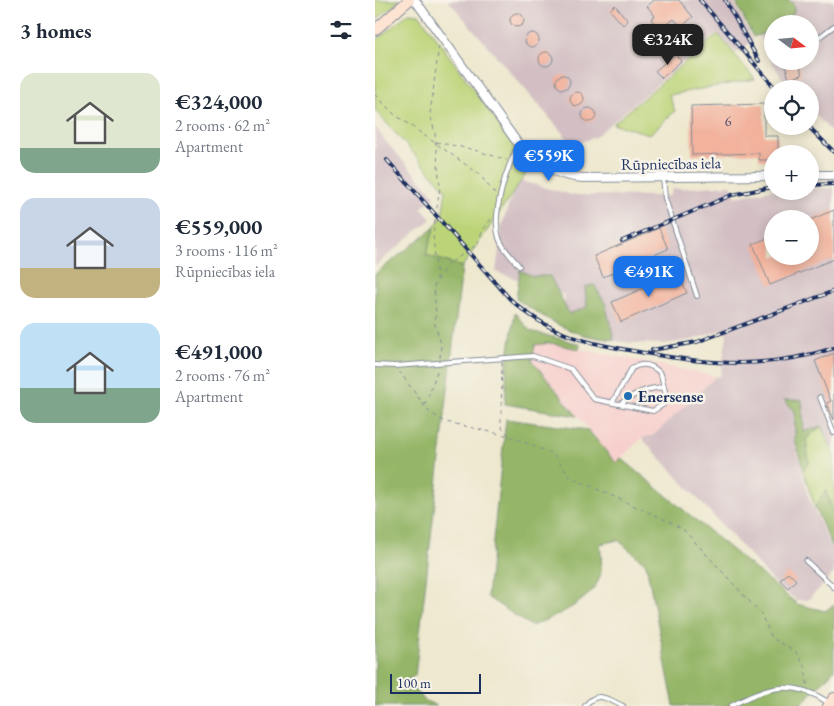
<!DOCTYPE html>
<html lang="en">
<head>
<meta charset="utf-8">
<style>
  :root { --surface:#fff; --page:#f6f6f7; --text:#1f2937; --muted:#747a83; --accent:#1a73e8 }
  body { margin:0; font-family:"EB Garamond",serif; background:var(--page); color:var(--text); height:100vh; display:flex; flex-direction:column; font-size:19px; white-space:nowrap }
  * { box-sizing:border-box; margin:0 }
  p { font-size:16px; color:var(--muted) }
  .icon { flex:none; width:28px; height:28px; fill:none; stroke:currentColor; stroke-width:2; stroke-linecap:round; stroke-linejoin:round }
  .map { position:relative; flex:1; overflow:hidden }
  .sheet { display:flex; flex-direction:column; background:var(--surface); width:375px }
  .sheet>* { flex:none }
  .needle { width:32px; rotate:106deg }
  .fabs { position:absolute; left:389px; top:15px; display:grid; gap:10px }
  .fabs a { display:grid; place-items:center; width:55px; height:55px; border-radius:50%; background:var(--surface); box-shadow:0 2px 12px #0003; font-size:25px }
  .scale { position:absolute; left:15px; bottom:12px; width:91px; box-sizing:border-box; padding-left:5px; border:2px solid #1b2f5e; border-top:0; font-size:14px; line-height:18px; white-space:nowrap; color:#1b2f5e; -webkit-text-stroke:4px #f7f3e8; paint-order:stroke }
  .price { position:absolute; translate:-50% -42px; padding:0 11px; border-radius:10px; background:var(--accent); color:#fff; font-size:16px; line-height:32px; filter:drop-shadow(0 1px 2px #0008) }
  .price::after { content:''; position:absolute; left:50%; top:30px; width:15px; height:11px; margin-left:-8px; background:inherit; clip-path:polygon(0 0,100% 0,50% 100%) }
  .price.on { background:#222; color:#fff }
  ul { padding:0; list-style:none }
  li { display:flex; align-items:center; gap:15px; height:125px; padding:0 20px }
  li span { display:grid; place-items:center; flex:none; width:140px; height:100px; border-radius:15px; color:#555 }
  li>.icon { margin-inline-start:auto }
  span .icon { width:60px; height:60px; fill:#fffc; stroke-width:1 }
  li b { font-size:21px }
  h2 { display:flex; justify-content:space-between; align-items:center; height:60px; padding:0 20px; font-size:21px }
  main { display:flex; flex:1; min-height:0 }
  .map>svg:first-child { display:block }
</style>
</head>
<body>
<main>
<section class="sheet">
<h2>3 homes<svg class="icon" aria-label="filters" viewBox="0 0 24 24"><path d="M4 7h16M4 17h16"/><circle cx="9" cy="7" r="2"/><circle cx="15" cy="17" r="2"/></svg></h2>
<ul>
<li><span style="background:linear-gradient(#dfe7d0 75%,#7fa58c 0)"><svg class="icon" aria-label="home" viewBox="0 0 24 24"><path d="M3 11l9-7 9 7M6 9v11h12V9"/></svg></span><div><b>€324,000</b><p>2 rooms · 62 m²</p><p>Apartment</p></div></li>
<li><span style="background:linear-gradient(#c9d6e8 70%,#c2b280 0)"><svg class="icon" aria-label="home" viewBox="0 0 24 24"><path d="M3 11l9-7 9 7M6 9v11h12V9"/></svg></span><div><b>€559,000</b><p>3 rooms · 116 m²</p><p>Rūpniecības iela</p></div></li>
<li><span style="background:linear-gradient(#bfe0f5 65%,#7fa58c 0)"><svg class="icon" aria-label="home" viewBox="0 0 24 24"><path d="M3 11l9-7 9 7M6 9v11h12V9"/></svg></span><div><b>€491,000</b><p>2 rooms · 76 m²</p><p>Apartment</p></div></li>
</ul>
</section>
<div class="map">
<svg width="459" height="706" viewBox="0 0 459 706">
  <rect width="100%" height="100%" fill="#f7f3e8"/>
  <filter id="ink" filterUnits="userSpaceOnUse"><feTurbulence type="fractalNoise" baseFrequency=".02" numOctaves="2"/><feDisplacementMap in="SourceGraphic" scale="10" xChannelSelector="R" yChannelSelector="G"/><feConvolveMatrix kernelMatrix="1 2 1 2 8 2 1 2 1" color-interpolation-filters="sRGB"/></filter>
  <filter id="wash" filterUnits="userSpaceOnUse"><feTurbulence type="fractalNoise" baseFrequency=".0096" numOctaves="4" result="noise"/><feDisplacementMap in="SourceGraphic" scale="20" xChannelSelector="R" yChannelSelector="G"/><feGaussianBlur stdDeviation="1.12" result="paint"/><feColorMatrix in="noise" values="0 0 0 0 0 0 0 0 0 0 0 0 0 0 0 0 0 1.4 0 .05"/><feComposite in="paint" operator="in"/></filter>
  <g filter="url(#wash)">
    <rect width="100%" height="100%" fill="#eee8cf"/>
    <polygon fill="#f7d0cd" points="175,343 204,349 341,376 279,435 267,438 241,463 157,360 160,345"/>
    <g fill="#d2bec3" fill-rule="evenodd">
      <polygon points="73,0 358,0 378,41 361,53 342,33 220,137 198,145"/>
      <path d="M365,0H459V135L435,109V89H417L409,81L393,56L387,40ZM398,24H435V61H398Z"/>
      <polygon points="0,127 12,143 60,196 46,208 56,219 0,266"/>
      <path d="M142,180L197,195L294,196L298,189L356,185L361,197L395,190L435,191V188H459V459L443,428L419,440L434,499L459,554V573L433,600H421L401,584L267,438L279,435L341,376L345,377L352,336L349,329L317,340L289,344L257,343L224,339L189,326L190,295L121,272L127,225ZM398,219H435V256H398Z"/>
    </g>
    <g fill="#bcd478" stroke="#6c826b">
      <polygon points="0,0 25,0 0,21"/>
      <polygon points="34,13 44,14 155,168 87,267 51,255 60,227 67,216 71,190 0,110 0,41"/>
      <polygon points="343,34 380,79 294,95 300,111 275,134 238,124"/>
      <polygon points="446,426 459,453 459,515 451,491 440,508 428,470 434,463 431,439"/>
    </g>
    <g fill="#95b668" stroke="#587263">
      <polygon points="360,0 414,0 420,6 415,24 398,24 397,31 378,37"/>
      <polygon points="60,227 51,255 87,267 40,676 33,679 49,700 62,706 0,706 0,274"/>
      <path d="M145,270L157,276H175L194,314L212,307L210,287L219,285L230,303L239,339C198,338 174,320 141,299Z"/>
      <polygon points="140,313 155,331 205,344 204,349 175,343 160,345 157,360 202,416 130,404 132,362"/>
      <polygon points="409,400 427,400 429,432 446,426 431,439 434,463 428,470 420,440 420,411"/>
      <path d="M131,419L213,430L241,463L246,458L422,604L450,611L459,605V670L425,706H299L271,564L243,540L225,544C226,553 227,563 226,572C222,600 179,617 156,626L112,597Z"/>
      <polygon points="450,490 459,515 459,551 440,508"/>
    </g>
    <g id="blocks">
      <g fill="#f2b29c">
        <polygon points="279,0 304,0 318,17 306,27 299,19 285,30 276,19 280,16 272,6"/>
        <polygon points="240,5 253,21 248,25 235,10"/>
        <circle cx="142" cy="20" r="7"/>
        <circle cx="157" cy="40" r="7"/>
        <circle cx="171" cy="59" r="7"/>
        <polygon points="300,54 306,61 287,78 280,71"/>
        <polygon points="409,61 423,61 427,75 414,79"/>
        <circle cx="188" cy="82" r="7"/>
        <circle cx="202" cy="99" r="7"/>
        <polygon points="389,104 389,136 403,136 403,154 398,154 398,160 384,160 384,153 317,155 316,106"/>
        <circle cx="214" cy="115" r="7"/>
        <polygon points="459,210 459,259 395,285 378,244 398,236 398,256 435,256 435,220"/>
        <polygon points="284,228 293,249 228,277 219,256"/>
        <polygon points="303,273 312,293 246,322 237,302"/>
        <polygon points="459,353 459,420 452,403 456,401 440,361"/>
        <polygon points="413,572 421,580 413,588 405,580"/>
      </g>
    </g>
  </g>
  <g filter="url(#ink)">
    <use href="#blocks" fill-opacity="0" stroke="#848c96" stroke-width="1"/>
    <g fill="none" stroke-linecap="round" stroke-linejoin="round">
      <g stroke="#848c96" stroke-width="6">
        <g id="lane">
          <polyline points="435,44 459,26"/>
          <path d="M144,145C132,166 116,213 124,238C127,248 138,258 144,266"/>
          <polyline points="288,177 290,198 322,296"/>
          <path d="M0,365L20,366L158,356L196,369L219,399L278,411L289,404L291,396L286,374C278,365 268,362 257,368L237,403"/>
          <polyline points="445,397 459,433"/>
          <path d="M245,404C258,394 271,388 289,387"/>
          <polyline points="431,561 459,587"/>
          <path d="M210,706C222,690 232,699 248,706"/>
          <path d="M356,706C392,686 419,679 454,703"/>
        </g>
      </g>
      <g stroke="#848c96" stroke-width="10">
        <g id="street">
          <path d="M40,0L144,145C162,164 181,176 208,178L398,176"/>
          <polyline points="435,175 459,175"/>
        </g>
      </g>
      <g stroke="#848c96" stroke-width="12">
        <g id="secondary">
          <polyline points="0,30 34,0"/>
          <polyline points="453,706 459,698"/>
        </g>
      </g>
      <g stroke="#848c96" stroke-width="1" stroke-dasharray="4 4" stroke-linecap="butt">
        <polyline points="0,95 19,114 104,174 120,194"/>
        <polyline points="61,142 96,149 132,160"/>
        <polyline points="141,162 157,165"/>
        <polyline points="62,280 58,235 65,187 60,133 55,114 64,46"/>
        <polyline points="65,358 66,344 59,321 61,314 59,286 72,265 103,244 107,231 116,219"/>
        <polyline points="127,362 126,422 128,430 134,435"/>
        <polyline points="24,371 54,412 71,422 134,436 178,454 195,477 293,521 309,530 386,614 397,638 421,652 430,668 433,687"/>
        <polyline points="50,405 63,369"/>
      </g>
      <use href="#lane" stroke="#fff" stroke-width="4"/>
      <use href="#street" stroke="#fff" stroke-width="8"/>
      <use href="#secondary" stroke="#fde3d1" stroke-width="10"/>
      <g stroke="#1b2f5e" stroke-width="4">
        <g id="rail">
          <polyline points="325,0 401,89"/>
          <polyline points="350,0 384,61"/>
          <polyline points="433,126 459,152"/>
          <path d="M12,160L135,299C177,337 216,344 270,353C337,365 393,369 459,348"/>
          <polyline points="435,185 459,184"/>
          <polyline points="247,241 357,195 398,187"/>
          <polyline points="277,350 322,342 459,291"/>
        </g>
      </g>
      <use href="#rail" stroke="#f7f3e8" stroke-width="2" stroke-dasharray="5.5" stroke-linecap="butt"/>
    </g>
  </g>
  <circle fill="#1f6fb2" stroke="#f7f3e8" stroke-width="2" cx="253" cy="396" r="5"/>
  <g text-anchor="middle" stroke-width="5" stroke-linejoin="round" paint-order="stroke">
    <g font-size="14" fill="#51506e">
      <text x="353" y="126">6</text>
    </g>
    <g font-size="16" fill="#1b2f5e" stroke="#f7f3e8">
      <text transform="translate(296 163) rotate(-1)" y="6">Rūpniecības iela</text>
    </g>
    <g font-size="16" font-weight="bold" fill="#1b2f5e" stroke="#f7f3e8" text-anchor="start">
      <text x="263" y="402">Enersense</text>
    </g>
  </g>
</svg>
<div class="fabs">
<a><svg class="needle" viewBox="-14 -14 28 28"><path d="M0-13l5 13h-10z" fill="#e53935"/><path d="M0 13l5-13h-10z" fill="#747a83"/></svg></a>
<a><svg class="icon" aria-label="locate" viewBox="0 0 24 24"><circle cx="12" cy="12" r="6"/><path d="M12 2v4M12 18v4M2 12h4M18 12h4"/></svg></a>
<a>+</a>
<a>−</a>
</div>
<div class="scale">100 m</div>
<b class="price on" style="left:293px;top:66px">€324K</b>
<b class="price" style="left:174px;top:182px">€559K</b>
<b class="price" style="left:274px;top:298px">€491K</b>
</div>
</main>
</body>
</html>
